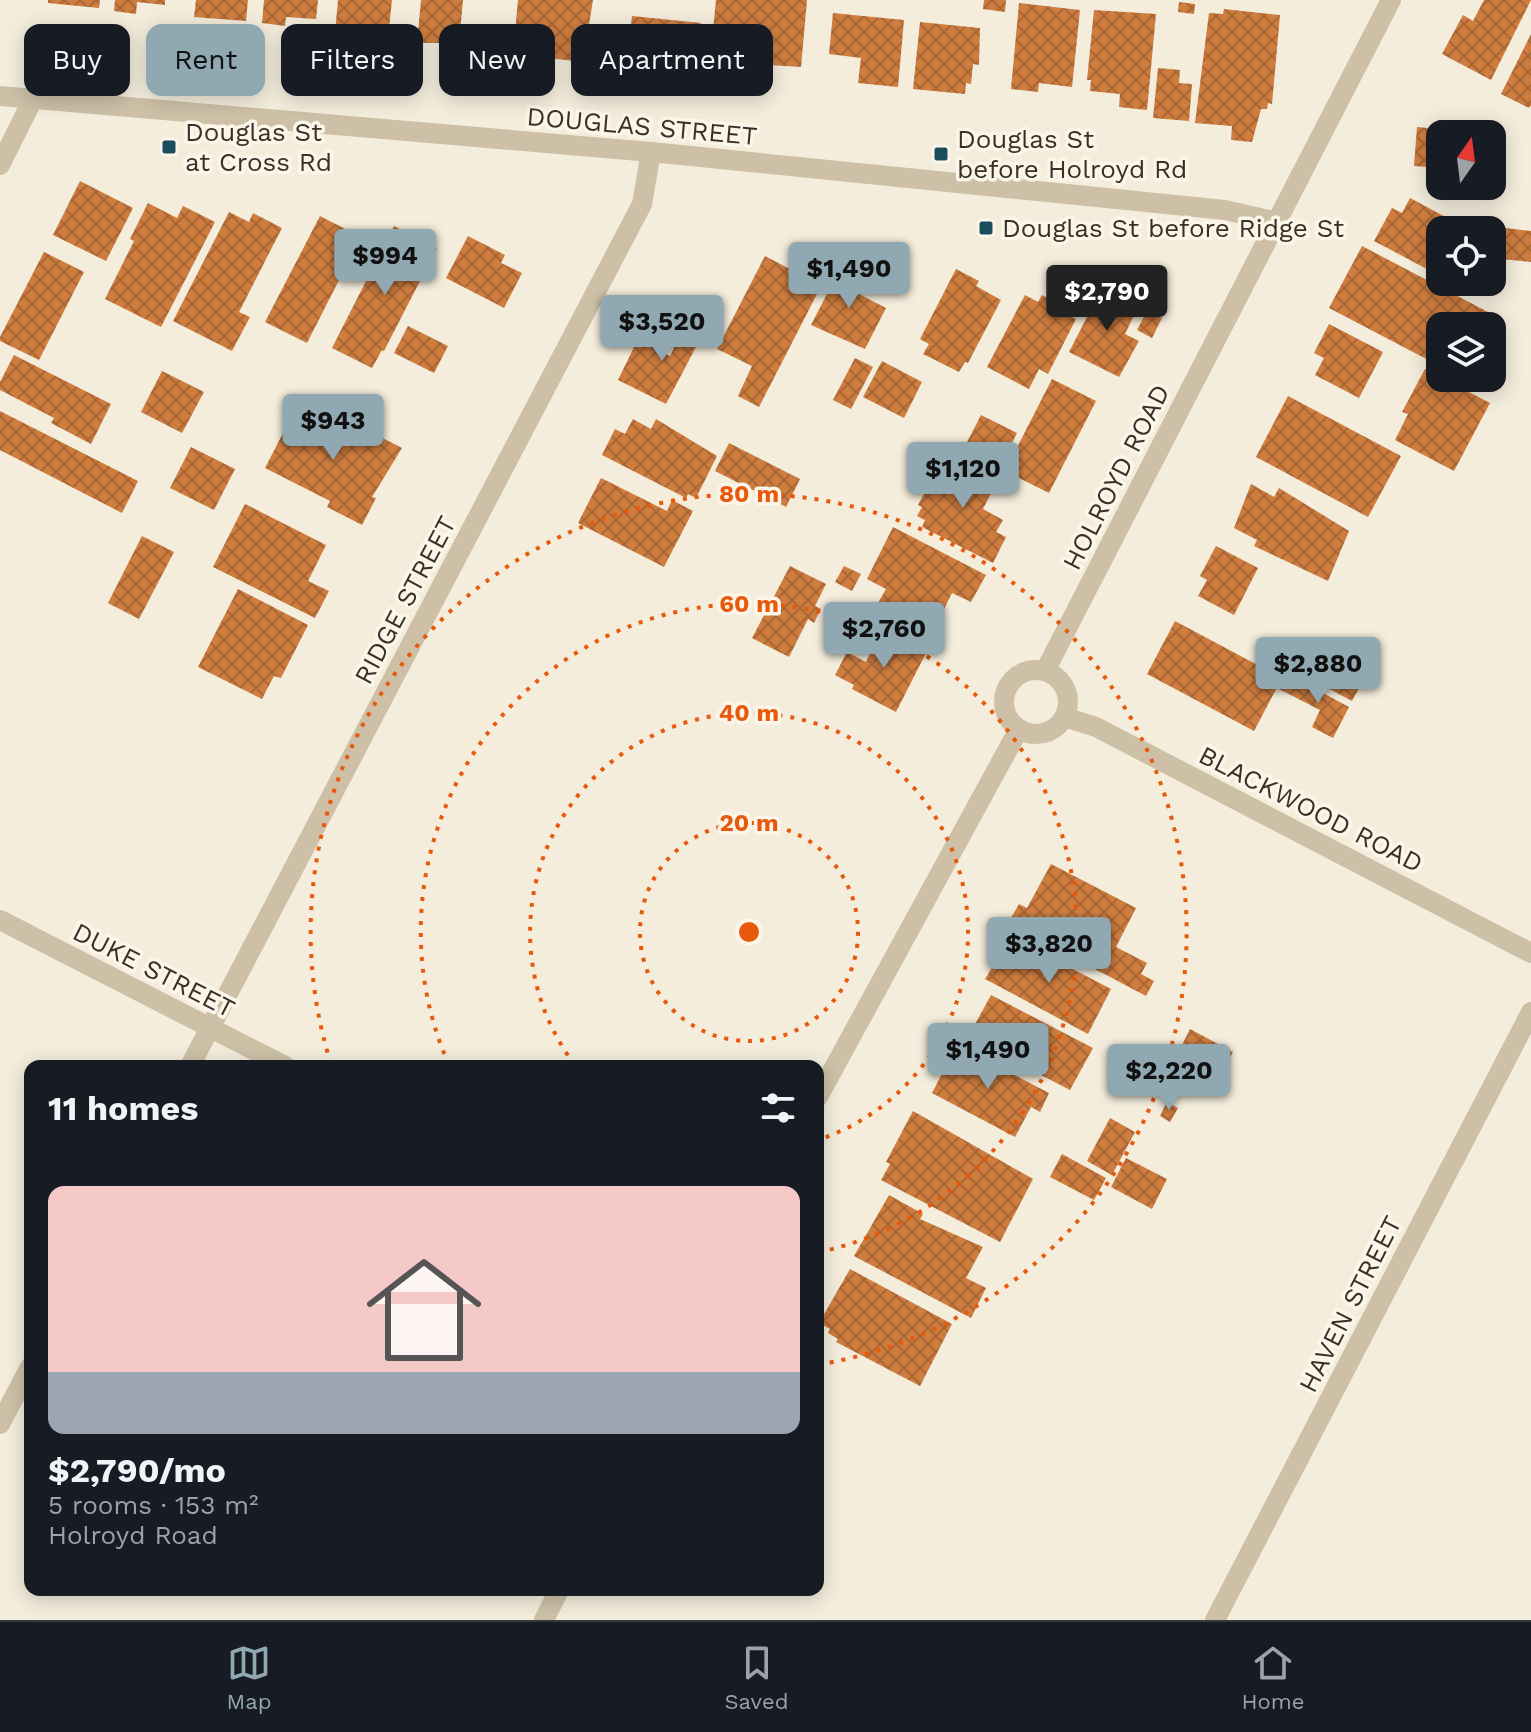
<!DOCTYPE html>
<html lang="en">
<head>
<meta charset="utf-8">
<style>
  :root { --surface:#171b24; --page:#20242c; --text:#f1f3f6; --muted:#9ea1a6; --line:#363941; --accent:#90a8b2 }
  body { margin:0; font-family:"Work Sans",sans-serif; background:var(--page); color:var(--text); height:100vh; display:flex; flex-direction:column; font-size:30px; white-space:nowrap }
  * { box-sizing:border-box; margin:0 }
  p { font-size:26px; color:var(--muted) }
  .icon { flex:none; width:44px; height:44px; fill:none; stroke:currentColor; stroke-width:2; stroke-linecap:round; stroke-linejoin:round }
  .map { position:relative; flex:1; overflow:hidden }
  .side { position:absolute; left:24px; top:1060px; width:800px; height:536px; display:flex; flex-direction:column; background:var(--surface); border-radius:16px; box-shadow:0 4px 20px #0003 }
  .side>* { flex:none }
  .banner { position:absolute; left:24px; top:24px; width:800px; height:72px; display:flex; gap:16px }
  .needle { width:52px; rotate:14deg }
  .controls { position:absolute; left:1426px; top:120px; display:grid; gap:16px }
  .controls a { display:grid; place-items:center; width:80px; height:80px; border-radius:16px; background:var(--surface); box-shadow:0 4px 20px #0003; font-size:40px }
  .price { position:absolute; translate:-50% -68px; padding:0 18px; border-radius:8px; background:var(--accent); color:#111; font-size:26px; line-height:52px; filter:drop-shadow(0 2px 4px #0008) }
  .price::after { content:''; position:absolute; left:50%; top:48px; width:24px; height:18px; margin-left:-12px; background:inherit; clip-path:polygon(0 0,100% 0,50% 100%) }
  .price.on { background:#222; color:#fff }
  ul { padding:0; list-style:none }
  li { display:grid; align-content:center; gap:16px; height:424px; padding:0 24px }
  li span { display:grid; place-items:center; height:248px; border-radius:16px; color:#555 }
  li>.icon { margin-inline-start:auto }
  span .icon { width:144px; height:144px; fill:#fffc; stroke-width:1 }
  li b { font-size:34px }
  h2 { display:flex; justify-content:space-between; align-items:center; height:96px; padding:0 24px; font-size:34px }
  .tag { padding:0 28px; border-radius:16px; background:var(--surface); box-shadow:0 4px 20px #0003; font-size:28px; line-height:72px }
  .tag.on { background:var(--accent); color:#111 }
  .tabs { display:flex; justify-content:space-around; align-items:center; height:112px; border-top:2px solid var(--line); background:var(--surface); font-size:22px; color:var(--muted) }
  .tabs a { display:grid; justify-items:center; gap:4px }
  .tabs .on { color:var(--accent) }
  .map>svg:first-child { display:block }
</style>
</head>
<body>
<div class="map">
<svg width="1531" height="1620" viewBox="0 0 1531 1620">
  <defs>
    <pattern id="building-cross-hatch" width="8" height="8" patternUnits="userSpaceOnUse" patternTransform="scale(2)"><rect width="8" height="8" fill="#cf7d3f"/><path d="M0 0l8 8M0 8l8-8" fill="none" stroke="#a96735"/></pattern>
  </defs>
  <rect width="100%" height="100%" fill="#f4eddc"/>
  <g fill="url(#building-cross-hatch)">
    <polygon points="48,0 100,0 99,8 48,3"/>
    <polygon points="115,0 165,0 165,5 137,2 136,14 114,11"/>
    <polygon points="196,0 248,0 246,21 194,17"/>
    <polygon points="264,0 318,0 316,19 286,17 285,26 262,23"/>
    <polygon points="338,0 392,0 388,38 335,33"/>
    <polygon points="421,0 463,0 459,43 417,43"/>
    <polygon points="518,0 593,0 583,62 540,57 541,46 514,43"/>
    <polygon points="716,0 807,0 801,67 710,61"/>
    <polygon points="984,0 1006,0 1005,12 983,9"/>
    <polygon points="1484,0 1531,0 1491,80 1442,54 1463,15 1473,21"/>
    <polygon points="1179,2 1195,4 1194,14 1178,12"/>
    <polygon points="1019,3 1080,10 1072,87 1039,83 1038,92 1011,89"/>
    <polygon points="1224,9 1280,15 1272,104 1268,103 1267,109 1261,109 1252,142 1231,140 1232,126 1195,123 1209,13 1223,14"/>
    <polygon points="1094,10 1156,14 1147,110 1119,107 1120,94 1090,91 1091,80 1087,80"/>
    <polygon points="833,13 904,20 898,87 858,83 861,58 829,54"/>
    <polygon points="632,16 701,23 697,67 668,65 669,57 628,53"/>
    <polygon points="920,22 980,28 979,65 973,64 971,84 966,83 965,94 913,89"/>
    <polygon points="1531,34 1531,105 1529,108 1501,94"/>
    <polygon points="1158,68 1180,70 1179,83 1192,84 1189,121 1153,118"/>
    <polygon points="1438,120 1470,123 1465,134 1440,134 1440,168 1414,166 1417,127 1437,129"/>
    <polygon points="80,181 133,208 106,261 53,235"/>
    <polygon points="1410,198 1470,230 1440,230 1440,276 1374,241 1392,208 1402,213"/>
    <polygon points="148,203 177,218 183,206 215,222 161,327 105,299 134,241 130,239"/>
    <polygon points="229,212 249,222 253,213 282,228 239,312 250,317 232,351 173,321"/>
    <polygon points="320,216 361,237 307,343 265,322"/>
    <polygon points="394,226 437,248 384,351 382,350 372,368 332,348"/>
    <polygon points="1505,228 1531,231 1531,262 1501,259"/>
    <polygon points="468,236 505,255 501,263 522,273 504,308 446,278"/>
    <polygon points="1362,246 1488,312 1481,326 1440,326 1440,351 1434,363 1329,308"/>
    <polygon points="44,252 84,272 39,360 0,341 0,337"/>
    <polygon points="765,256 807,278 802,286 817,294 759,407 738,396 752,366 717,349"/>
    <polygon points="843,263 866,275 857,293 886,308 865,349 811,325"/>
    <polygon points="956,269 979,281 976,286 1001,300 968,363 965,362 959,372 923,354 929,344 920,339"/>
    <polygon points="1107,288 1139,305 1125,334 1139,341 1119,377 1069,352 1101,290 1105,292"/>
    <polygon points="1025,295 1038,302 1042,295 1063,306 1060,311 1076,319 1048,374 1039,369 1029,389 987,367"/>
    <polygon points="1147,311 1162,318 1152,338 1137,330"/>
    <polygon points="682,316 706,328 666,404 618,380 638,339 670,356 680,336 674,333"/>
    <polygon points="1329,324 1383,352 1359,398 1315,375 1324,358 1314,353"/>
    <polygon points="408,326 448,346 434,373 394,353"/>
    <polygon points="14,355 111,404 91,444 51,423 54,418 0,390 0,382"/>
    <polygon points="855,358 873,367 851,409 833,400"/>
    <polygon points="882,361 922,382 904,418 863,397"/>
    <polygon points="1425,369 1490,403 1454,471 1395,440 1408,414 1402,412"/>
    <polygon points="162,371 204,392 182,433 141,412"/>
    <polygon points="1052,379 1096,401 1049,493 1005,471"/>
    <polygon points="1288,396 1401,456 1368,517 1256,457"/>
    <polygon points="298,404 363,437 367,430 402,448 372,497 376,498 362,525 327,507 330,501 265,468"/>
    <polygon points="0,411 138,481 122,513 0,450"/>
    <polygon points="981,415 1017,433 999,468 963,450"/>
    <polygon points="633,419 651,429 656,419 717,456 696,498 688,494 686,498 602,455 615,429 625,434"/>
    <polygon points="729,443 800,479 786,507 715,471"/>
    <polygon points="191,447 235,469 214,510 170,488"/>
    <polygon points="958,456 999,477 983,509 1003,520 996,532 1006,537 993,563 922,527 925,520 917,516 922,507 918,505 935,473 947,479"/>
    <polygon points="601,478 667,511 672,500 693,511 664,567 578,523"/>
    <polygon points="1251,484 1274,497 1279,488 1349,531 1328,581 1254,546 1257,540 1234,528"/>
    <polygon points="245,504 326,545 308,581 329,591 315,618 213,567"/>
    <polygon points="893,527 986,575 971,602 952,593 933,631 878,603 886,589 867,579"/>
    <polygon points="142,536 174,552 139,619 108,603"/>
    <polygon points="1216,546 1258,568 1234,615 1198,596 1207,580 1200,576"/>
    <polygon points="790,566 826,584 815,606 821,609 814,623 808,619 789,657 752,638"/>
    <polygon points="844,566 861,574 852,591 835,582"/>
    <polygon points="238,589 308,625 281,678 274,676 262,699 198,667"/>
    <polygon points="1175,621 1282,678 1254,731 1147,674"/>
    <polygon points="882,629 927,651 896,712 852,689 854,685 835,675 847,652 866,662"/>
    <polygon points="1336,664 1364,679 1352,701 1324,686"/>
    <polygon points="1288,674 1349,707 1333,738 1312,727 1320,710 1279,689"/>
    <polygon points="1051,864 1136,908 1116,947 1147,963 1141,974 1154,981 1146,996 1008,923 1019,904 1027,908"/>
    <polygon points="1011,937 1111,989 1088,1034 985,979"/>
    <polygon points="991,995 1093,1048 1070,1090 968,1037"/>
    <polygon points="1190,1029 1233,1052 1223,1069 1181,1047"/>
    <polygon points="957,1045 1049,1093 1040,1112 1031,1107 1015,1137 932,1093"/>
    <polygon points="1167,1102 1178,1108 1170,1122 1160,1116"/>
    <polygon points="913,1111 1033,1179 1000,1242 881,1180 890,1164 886,1162"/>
    <polygon points="1110,1118 1135,1132 1112,1175 1087,1161"/>
    <polygon points="1062,1154 1106,1178 1094,1200 1050,1177"/>
    <polygon points="1126,1158 1167,1179 1152,1209 1111,1187"/>
    <polygon points="889,1195 923,1214 920,1219 983,1247 966,1278 986,1288 971,1318 854,1256"/>
    <polygon points="850,1269 952,1324 920,1386 836,1342 838,1339 828,1333 830,1329 819,1323"/>
  </g>
  <g fill="none" stroke-linecap="round" stroke-linejoin="round">
    <g stroke="#cdc0a7" stroke-width="20">
      <polyline points="0,96 651,152 1225,210 1278,222"/>
      <polyline points="0,165 33,99"/>
      <polyline points="1064,717 1096,727 1531,953"/>
      <polyline points="0,920 285,1066"/>
      <polyline points="190,1066 642,204 651,152"/>
      <polyline points="0,1424 30,1367"/>
      <polyline points="1215,1620 1531,1012"/>
    </g>
    <g stroke="#cdc0a7" stroke-width="20">
      <circle cx="1036" cy="702" r="32"/>
      <polyline points="1045,671 1391,0"/>
      <polyline points="818,1097 1019,729"/>
      <polyline points="544,1620 559,1590"/>
    </g>
  </g>
  <g fill="none" stroke="#e8590c" stroke-width="4" stroke-dasharray="4 8">
    <circle cx="749" cy="932" r="109"/>
    <path d="M575 1065A219 219 0 1 1 818 1140"/>
    <path d="M449 1065A328 328 0 1 1 820 1252"/>
    <path d="M331 1064A438 438 0 1 1 821 1364"/>
  </g>
  <g fill="#1a4d5e" stroke="#fbf6e9" stroke-width="3">
    <rect x="161" y="139" width="16" height="16" rx="4"/>
    <rect x="933" y="146" width="16" height="16" rx="4"/>
    <rect x="978" y="220" width="16" height="16" rx="4"/>
  </g>
  <g text-anchor="middle" stroke-width="7" stroke-linejoin="round" paint-order="stroke">
    <g font-size="26" fill="#393128" stroke="#fbf6e9">
      <text transform="translate(642 126) rotate(5)" y="9">DOUGLAS STREET</text>
      <text transform="translate(1116 477) rotate(-63)" y="9">HOLROYD ROAD</text>
      <text transform="translate(405 600) rotate(-62)" y="9">RIDGE STREET</text>
      <text transform="translate(1311 809) rotate(27)" y="9">BLACKWOOD ROAD</text>
      <text transform="translate(154 970) rotate(27)" y="9">DUKE STREET</text>
      <text transform="translate(1350 1304) rotate(-63)" y="9">HAVEN STREET</text>
    </g>
    <g font-size="26" fill="#393128" stroke="#fbf6e9" text-anchor="start">
      <text x="185" y="141">Douglas St<tspan x="185" dy="30">at Cross Rd</tspan></text>
      <text x="957" y="148">Douglas St<tspan x="957" dy="30">before Holroyd Rd</tspan></text>
      <text x="1002" y="237">Douglas St before Ridge St</text>
    </g>
  </g>
  <circle cx="749" cy="932" r="12" fill="#e8590c" stroke="#fbf6e9" stroke-width="4"/>
  <g font-size="24" text-anchor="middle" font-weight="bold" fill="#e8590c" stroke="#fbf6e9" stroke-width="7" stroke-linejoin="round" paint-order="stroke">
    <text x="749" y="502">80 m</text>
    <text x="749" y="612">60 m</text>
    <text x="749" y="721">40 m</text>
    <text x="749" y="831">20 m</text>
  </g>
</svg>
<div class="controls">
<a><svg class="needle" viewBox="-14 -14 28 28"><path d="M0-13l5 13h-10z" fill="#e53935"/><path d="M0 13l5-13h-10z" fill="#9ea1a6"/></svg></a>
<a><svg class="icon" aria-label="locate" viewBox="0 0 24 24"><circle cx="12" cy="12" r="6"/><path d="M12 2v4M12 18v4M2 12h4M18 12h4"/></svg></a>
<a><svg class="icon" aria-label="layers" viewBox="0 0 24 24"><path d="M12 4l9 5-9 5-9-5zM3 14l9 5 9-5"/></svg></a>
</div>
<b class="price" style="left:385px;top:297px">$994</b>
<b class="price" style="left:849px;top:310px">$1,490</b>
<b class="price on" style="left:1107px;top:333px">$2,790</b>
<b class="price" style="left:662px;top:363px">$3,520</b>
<b class="price" style="left:333px;top:462px">$943</b>
<b class="price" style="left:963px;top:510px">$1,120</b>
<b class="price" style="left:884px;top:670px">$2,760</b>
<b class="price" style="left:1318px;top:705px">$2,880</b>
<b class="price" style="left:1049px;top:985px">$3,820</b>
<b class="price" style="left:988px;top:1091px">$1,490</b>
<b class="price" style="left:1169px;top:1112px">$2,220</b>
<div class="banner">
<a class="tag">Buy</a>
<a class="tag on">Rent</a>
<a class="tag">Filters</a>
<a class="tag">New</a>
<a class="tag">Apartment</a>
</div>
<section class="side">
<h2>11 homes<svg class="icon" aria-label="filters" viewBox="0 0 24 24"><path d="M4 7h16M4 17h16"/><circle cx="9" cy="7" r="2"/><circle cx="15" cy="17" r="2"/></svg></h2>
<ul>
<li><span style="background:linear-gradient(#f6c9c9 75%,#9aa5b1 0)"><svg class="icon" aria-label="home" viewBox="0 0 24 24"><path d="M3 11l9-7 9 7M6 9v11h12V9"/></svg></span><div><b>$2,790/mo</b><p>5 rooms · 153 m²</p><p>Holroyd Road</p></div></li>
</ul>
</section>
</div>
<nav class="tabs">
<a class="on"><svg class="icon" aria-label="map" viewBox="0 0 24 24"><path d="M3 6l6-2 6 2 6-2v14l-6 2-6-2-6 2zM9 4v14M15 6v14"/></svg>Map</a>
<a><svg class="icon" aria-label="saved" viewBox="0 0 24 24"><path d="M7 4h10v16l-5-4-5 4z"/></svg>Saved</a>
<a><svg class="icon" aria-label="home" viewBox="0 0 24 24"><path d="M3 11l9-7 9 7M6 9v11h12V9"/></svg>Home</a>
</nav>
</body>
</html>
